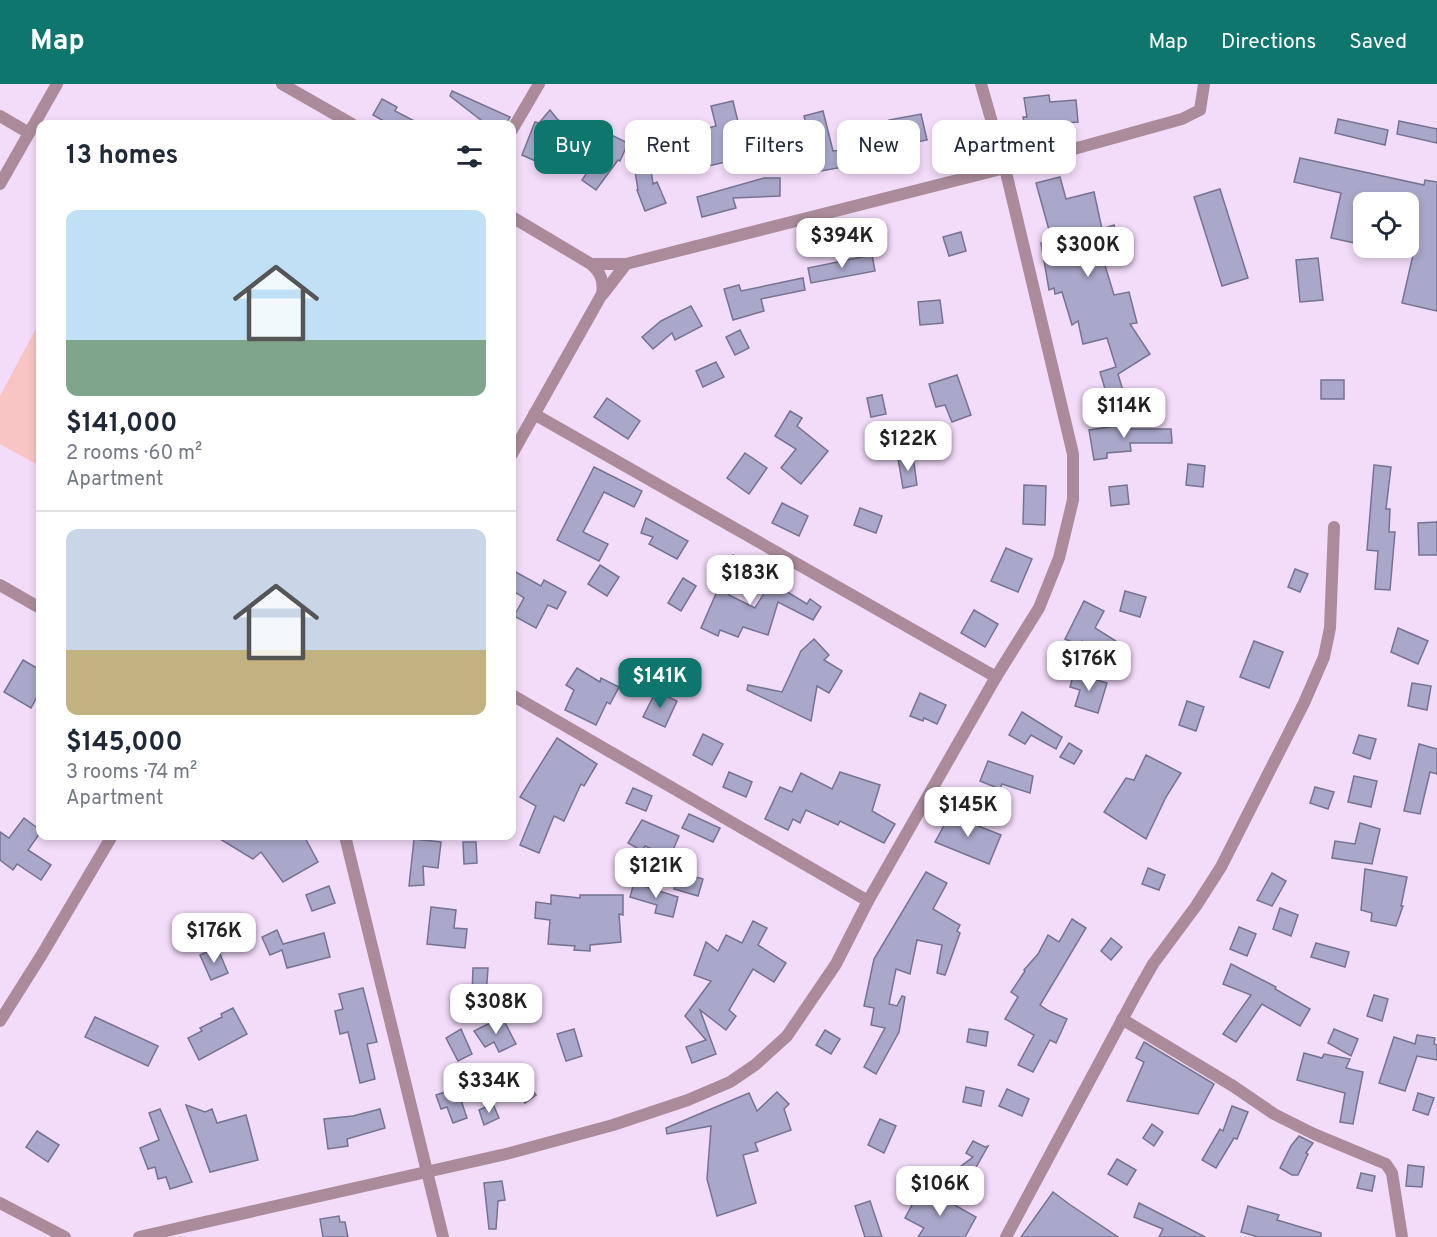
<!DOCTYPE html>
<html lang="en">
<head>
<meta charset="utf-8">
<style>
  :root { --surface:#fff; --page:#f2f2f3; --text:#1f2937; --muted:#747a83; --line:#e0e1e3; --accent:#0f766e }
  body { margin:0; font-family:Overpass,sans-serif; background:var(--page); color:var(--text); height:100vh; display:flex; flex-direction:column; font-size:22px; white-space:nowrap }
  * { box-sizing:border-box; margin:0 }
  p { font-size:20px; color:var(--muted) }
  .icon { flex:none; width:33px; height:33px; fill:none; stroke:currentColor; stroke-width:2; stroke-linecap:round; stroke-linejoin:round }
  .map { position:relative; flex:1; overflow:hidden }
  .side { position:absolute; left:36px; top:36px; width:480px; height:720px; display:flex; flex-direction:column; background:var(--surface); border-radius:12px; box-shadow:0 3px 9px #0003 }
  .side>* { flex:none }
  .guide { position:absolute; left:534px; top:36px; width:570px; height:54px; display:flex; gap:12px }
  .fabs { position:absolute; left:1353px; top:108px; display:grid; gap:12px }
  .fabs a { display:grid; place-items:center; width:66px; height:66px; border-radius:12px; background:var(--surface); box-shadow:0 3px 9px #0003; font-size:30px }
  .price { position:absolute; translate:-50% -51px; padding:0 14px; border-radius:12px; background:#fff; color:#222; font-size:20px; line-height:39px; filter:drop-shadow(0 2px 3px #0008) }
  .price::after { content:''; position:absolute; left:50%; top:36px; width:18px; height:14px; margin-left:-9px; background:inherit; clip-path:polygon(0 0,100% 0,50% 100%) }
  .price.active { background:var(--accent); color:#fff }
  ul { padding:0; list-style:none }
  li { display:grid; align-content:center; gap:12px; height:318px; padding:0 30px }
  li+li { border-top:2px solid var(--line) }
  li span { display:grid; place-items:center; height:186px; border-radius:12px; color:#555 }
  li>.icon { margin-inline-start:auto }
  span .icon { width:108px; height:108px; fill:#fffc; stroke-width:1 }
  li b { font-size:26px }
  h2 { display:flex; justify-content:space-between; align-items:center; height:72px; padding:0 30px; font-size:26px }
  .tag { padding:0 21px; border-radius:12px; background:var(--surface); box-shadow:0 3px 9px #0003; font-size:21px; line-height:54px }
  .tag.active { background:var(--accent); color:#fff }
  header { display:flex; align-items:center; gap:36px; box-sizing:border-box; height:84px; padding:0 30px; background:var(--accent); color:#fff }
  header strong { font-size:28px }
  nav { display:flex; gap:33px; margin-inline-start:auto; font-size:21px }
  .map>svg:first-child { display:block }
</style>
</head>
<body>
<header>
<strong>Map</strong>
<nav><a>Map</a><a>Directions</a><a>Saved</a></nav>
</header>
<div class="map">
<svg width="1437" height="1153" viewBox="0 0 1437 1153">
  <rect width="100%" height="100%" fill="#f3dbfa"/>
  <polygon fill="#f8c5c4" points="40,237 40,382 0,360 0,312"/>
  <g fill="#aaa8ca" stroke="#757392" stroke-width="1.5">
    <polygon points="452,7 510,33 506,40 486,40 450,12"/>
    <polygon points="1049,11 1050,18 1076,16 1078,38 1052,40 1053,44 1026,48 1023,33 1027,33 1024,14"/>
    <polygon points="382,15 397,23 395,27 420,40 389,40 373,31"/>
    <polygon points="733,17 739,42 756,39 763,69 700,84 692,48 716,42 711,22"/>
    <polygon points="550,26 558,36 597,50 599,45 628,59 620,77 618,76 596,106 582,96 601,68 574,55 560,88 522,71 535,38 539,39"/>
    <polygon points="823,27 833,67 841,66 844,83 821,87 819,76 806,81 801,62 811,59 804,32"/>
    <polygon points="921,30 927,56 911,59 909,50 894,54 889,36"/>
    <polygon points="1338,35 1388,46 1385,61 1335,49"/>
    <polygon points="1399,37 1437,45 1437,59 1397,50"/>
    <polygon points="883,61 886,81 871,83 868,63"/>
    <polygon points="1300,74 1424,101 1425,96 1437,98 1437,227 1402,219 1413,171 1408,170 1408,118 1385,118 1364,114 1364,161 1331,154 1341,109 1294,98"/>
    <polygon points="650,79 653,100 657,98 666,119 645,127 637,106 638,106 634,81"/>
    <polygon points="1060,93 1066,115 1094,108 1102,145 1114,141 1119,159 1100,165 1114,211 1129,208 1137,239 1130,240 1150,270 1118,290 1124,310 1108,315 1100,288 1116,283 1107,254 1083,260 1078,237 1072,241 1062,208 1055,210 1054,204 1049,206 1041,159 1052,157 1036,99"/>
    <polygon points="764,94 780,94 780,112 733,114 736,124 702,133 697,113"/>
    <polygon points="1220,105 1248,194 1222,202 1194,113"/>
    <polygon points="961,148 966,167 949,172 943,153"/>
    <polygon points="872,171 875,187 811,199 808,184"/>
    <polygon points="1318,174 1323,216 1300,218 1296,176"/>
    <polygon points="803,194 805,206 761,215 764,227 733,236 724,205 739,201 741,207"/>
    <polygon points="940,216 943,239 920,241 918,218"/>
    <polygon points="691,222 702,242 675,256 672,249 653,265 642,253 661,237"/>
    <polygon points="740,246 749,264 735,271 726,253"/>
    <polygon points="716,278 724,293 703,303 696,287"/>
    <polygon points="957,291 971,331 952,338 945,321 936,323 929,300"/>
    <rect x="1321" y="296" width="23" height="19"/>
    <polygon points="882,311 886,330 871,333 867,314"/>
    <polygon points="607,314 640,337 628,355 594,333"/>
    <polygon points="790,327 802,334 797,342 828,367 801,400 781,384 796,365 775,352"/>
    <polygon points="1128,338 1129,345 1171,345 1172,359 1130,359 1131,367 1107,369 1107,374 1094,376 1089,346 1110,343 1109,340"/>
    <polygon points="745,369 767,384 749,410 727,394"/>
    <polygon points="913,372 917,401 903,404 898,374"/>
    <polygon points="1188,380 1205,382 1203,403 1186,401"/>
    <polygon points="1374,381 1391,383 1386,425 1390,425 1389,448 1395,448 1390,506 1375,505 1378,467 1367,466"/>
    <polygon points="594,383 642,407 634,423 604,408 583,448 608,460 599,477 557,456"/>
    <polygon points="1024,401 1046,402 1045,441 1023,440"/>
    <polygon points="1127,401 1129,420 1111,422 1109,403"/>
    <polygon points="782,419 808,432 799,452 772,439"/>
    <polygon points="860,424 882,432 876,449 854,441"/>
    <polygon points="646,434 688,457 677,475 649,460 653,453 641,449"/>
    <polygon points="1437,438 1437,471 1419,471 1418,439"/>
    <polygon points="1006,464 1032,475 1018,508 991,497"/>
    <polygon points="733,471 747,479 729,511 755,524 771,498 807,520 810,515 821,523 813,536 778,518 768,551 743,543 738,553 720,546 718,552 701,544"/>
    <polygon points="600,481 619,493 607,512 588,500"/>
    <polygon points="1295,485 1308,490 1300,508 1288,503"/>
    <polygon points="512,486 541,502 544,496 566,508 557,525 548,521 536,544 514,532 524,514 512,506"/>
    <polygon points="683,494 696,502 681,527 668,519"/>
    <polygon points="1125,507 1146,513 1140,533 1120,527"/>
    <polygon points="1084,517 1104,527 1095,544 1119,559 1110,574 1082,557 1080,561 1065,555"/>
    <polygon points="974,526 998,540 985,563 961,549"/>
    <polygon points="1398,544 1428,557 1418,580 1391,568"/>
    <polygon points="814,555 829,571 824,576 842,587 829,609 817,602 811,637 747,606 748,601 782,608 801,567"/>
    <polygon points="1254,557 1283,568 1269,604 1240,593"/>
    <polygon points="23,576 40,586 40,607 31,624 4,608"/>
    <polygon points="577,584 600,598 601,594 619,603 610,620 607,618 596,641 565,626 574,606 566,601"/>
    <polygon points="1074,589 1107,599 1098,629 1075,622 1080,606 1070,603"/>
    <polygon points="1412,599 1431,602 1427,626 1408,622"/>
    <polygon points="656,607 677,617 665,643 643,633"/>
    <polygon points="920,609 946,621 937,640 924,634 923,637 910,632"/>
    <polygon points="1187,617 1204,623 1196,647 1179,641"/>
    <polygon points="1022,628 1062,653 1056,665 1031,651 1025,660 1009,651"/>
    <polygon points="703,650 723,660 712,681 693,671"/>
    <polygon points="1359,651 1376,655 1370,675 1353,669"/>
    <polygon points="557,654 597,680 584,702 581,700 564,737 554,732 539,769 520,761 536,722 520,713"/>
    <polygon points="1069,659 1082,667 1074,680 1060,673"/>
    <polygon points="1419,660 1437,665 1437,690 1430,688 1420,730 1404,727"/>
    <polygon points="1146,671 1181,689 1166,713 1146,755 1104,728 1126,694 1134,696"/>
    <polygon points="988,677 1033,692 1030,709 1002,700 1000,705 980,697"/>
    <polygon points="729,688 752,698 746,713 723,703"/>
    <polygon points="840,688 880,701 872,727 895,740 884,759 840,737 838,741 806,726 800,739 793,735 788,746 765,735 780,703 792,708 801,689 832,705"/>
    <polygon points="1354,692 1377,697 1371,723 1348,718"/>
    <polygon points="1315,703 1334,708 1328,725 1310,719"/>
    <polygon points="633,704 652,712 646,727 626,719"/>
    <polygon points="953,725 975,737 973,740 1001,751 989,780 935,758"/>
    <polygon points="689,730 720,744 713,758 682,744"/>
    <polygon points="24,734 40,746 40,749 28,766 51,781 41,796 17,780 13,786 0,776 0,748 9,754"/>
    <polygon points="642,736 679,752 670,773 645,762 642,767 628,759"/>
    <polygon points="1360,739 1380,745 1372,780 1332,774 1335,757 1355,760"/>
    <polygon points="215,752 304,752 318,778 283,798 261,768 253,775"/>
    <polygon points="414,755 441,758 438,784 423,782 424,801 409,802"/>
    <polygon points="463,758 476,758 477,779 464,780"/>
    <polygon points="1148,784 1165,791 1159,806 1142,800"/>
    <polygon points="1365,785 1407,793 1401,822 1403,822 1396,842 1371,837 1372,829 1361,826"/>
    <polygon points="679,788 703,795 698,812 674,805"/>
    <polygon points="926,788 947,799 933,825 960,841 957,847 960,849 945,891 937,889 942,861 917,856 910,890 896,885 889,920 897,922 902,912 905,913 899,948 876,990 864,983 885,944 871,941 874,924 864,922 874,875"/>
    <polygon points="1272,789 1286,797 1272,822 1257,816"/>
    <polygon points="634,799 678,813 673,833 655,829 657,821 630,813"/>
    <polygon points="329,802 335,819 312,827 306,811"/>
    <polygon points="551,811 580,814 580,811 623,811 623,831 619,830 621,858 590,861 590,867 574,866 575,862 548,860 550,836 535,834 536,818 551,820"/>
    <polygon points="431,823 456,826 454,844 467,845 465,864 427,860"/>
    <polygon points="1280,824 1298,831 1291,852 1273,845"/>
    <polygon points="1072,835 1086,844 1040,921 1049,927 1067,935 1056,959 1050,956 1033,988 1018,981 1034,951 1005,935 1018,913 1011,908 1025,887 1024,886 1038,870 1048,851 1059,858"/>
    <polygon points="753,837 767,844 758,861 786,879 774,898 753,885 729,926 736,932 726,946 700,926 716,970 692,979 686,963 706,956 685,932 711,897 694,891 706,858 718,867 726,851 742,859"/>
    <polygon points="1239,843 1256,850 1247,872 1230,865"/>
    <polygon points="277,846 283,860 324,849 330,873 287,884 282,866 270,871 262,853"/>
    <polygon points="1111,854 1122,863 1111,876 1101,867"/>
    <polygon points="1316,859 1349,868 1345,883 1311,873"/>
    <polygon points="217,863 228,889 211,896 200,871"/>
    <polygon points="1231,880 1276,903 1275,905 1310,925 1300,942 1262,920 1236,958 1223,950 1251,911 1223,900"/>
    <polygon points="473,884 488,884 486,912 472,911"/>
    <polygon points="363,904 377,958 367,960 375,995 360,999 348,948 340,950 335,927 343,925 339,910"/>
    <polygon points="1374,911 1388,915 1382,937 1367,932"/>
    <polygon points="233,924 247,950 199,976 188,954 202,947 200,944 222,933 221,930"/>
    <polygon points="95,933 158,962 148,982 85,953"/>
    <polygon points="498,935 503,935 516,960 499,968 494,958 485,963 474,947"/>
    <polygon points="461,945 472,970 458,977 446,954"/>
    <polygon points="574,945 582,972 566,977 557,950"/>
    <polygon points="969,945 988,948 986,962 967,958"/>
    <polygon points="1334,945 1358,955 1351,972 1328,959"/>
    <polygon points="825,946 840,955 831,970 816,961"/>
    <polygon points="1417,951 1435,954 1434,960 1437,961 1437,976 1417,972 1405,1007 1379,999 1394,953 1415,960"/>
    <polygon points="1144,958 1214,1000 1198,1030 1127,1017 1144,978 1136,974"/>
    <polygon points="1304,969 1322,974 1324,970 1350,975 1346,984 1363,988 1353,1040 1340,1038 1345,1009 1297,996"/>
    <polygon points="526,997 536,1011 525,1019 515,1005"/>
    <polygon points="966,1003 984,1007 981,1022 963,1018"/>
    <polygon points="457,1004 467,1034 453,1039 447,1023 441,1025 436,1011"/>
    <polygon points="1007,1005 1029,1015 1022,1032 999,1022"/>
    <polygon points="777,1008 789,1020 784,1025 791,1046 755,1059 758,1067 743,1071 756,1119 717,1132 707,1095 711,1042 667,1050 666,1044 749,1009 757,1027"/>
    <polygon points="1418,1009 1434,1014 1428,1031 1413,1026"/>
    <polygon points="493,1020 499,1034 484,1041 479,1026"/>
    <polygon points="186,1021 205,1028 212,1025 217,1039 246,1031 258,1076 210,1088"/>
    <polygon points="1232,1022 1248,1028 1237,1055 1234,1054 1216,1084 1202,1076 1220,1045 1223,1047"/>
    <polygon points="160,1025 192,1098 170,1105 166,1093 158,1095 155,1083 148,1085 140,1064 159,1056 149,1029"/>
    <polygon points="380,1025 385,1044 347,1055 348,1062 328,1065 324,1035 353,1032"/>
    <polygon points="880,1035 896,1042 884,1069 868,1061"/>
    <polygon points="1152,1040 1163,1048 1154,1062 1143,1054"/>
    <polygon points="37,1047 59,1061 48,1078 26,1063"/>
    <polygon points="1299,1052 1313,1059 1306,1069 1308,1070 1298,1091 1292,1091 1280,1084 1291,1062"/>
    <polygon points="973,1057 985,1063 988,1062 970,1094 961,1101 952,1089 973,1073 966,1069"/>
    <polygon points="1117,1075 1136,1086 1127,1101 1108,1090"/>
    <polygon points="1408,1081 1424,1083 1422,1103 1406,1102"/>
    <polygon points="1361,1089 1375,1092 1372,1107 1357,1104"/>
    <polygon points="502,1097 505,1116 498,1117 496,1145 489,1145 484,1099"/>
    <polygon points="928,1106 976,1133 965,1153 918,1153 924,1144 905,1134 916,1114 921,1117"/>
    <polygon points="1053,1108 1069,1120 1118,1153 1021,1153"/>
    <polygon points="870,1117 882,1153 865,1153 855,1122"/>
    <polygon points="1139,1119 1180,1140 1205,1153 1159,1153 1163,1145 1134,1133"/>
    <polygon points="1248,1122 1279,1131 1277,1136 1321,1149 1321,1153 1258,1153 1241,1148"/>
    <polygon points="339,1132 340,1138 345,1138 348,1153 323,1153 320,1135"/>
  </g>
  <g fill="none" stroke-linecap="round" stroke-linejoin="round">
    <g stroke="#ab8b9a" stroke-width="12">
      <polyline points="282,0 352,40"/>
      <polyline points="0,32 29,49"/>
      <polyline points="512,46 539,0"/>
      <polyline points="0,100 57,0"/>
      <path d="M512,133L591,180C601,189 604,197 602,210L512,370"/>
      <polyline points="591,180 626,180 1005,84 1182,35 1200,26 1204,0"/>
      <polyline points="603,210 626,180"/>
      <polyline points="534,330 996,593"/>
      <polyline points="0,501 40,524"/>
      <polyline points="512,611 868,817"/>
      <polyline points="345,752 443,1153"/>
      <polyline points="1122,935 1233,1002 1274,1030 1314,1050 1386,1080 1392,1089 1402,1153"/>
      <polyline points="0,937 41,872 112,752"/>
      <polyline points="0,1119 65,1153"/>
      <polyline points="139,1153 510,1069 613,1041 688,1016 730,998 755,981 787,952 836,880 868,817 996,593 1039,524 1059,474 1073,416 1073,370 1005,84 981,0"/>
      <polyline points="1006,1153 1136,910 1153,880 1196,822 1221,783 1304,619 1324,573 1330,544 1334,443"/>
    </g>
  </g>
</svg>
<div class="fabs">
<a><svg class="icon" aria-label="locate" viewBox="0 0 24 24"><circle cx="12" cy="12" r="6"/><path d="M12 2v4M12 18v4M2 12h4M18 12h4"/></svg></a>
</div>
<b class="price" style="left:842px;top:185px">$394K</b>
<b class="price" style="left:1088px;top:194px">$300K</b>
<b class="price" style="left:1124px;top:355px">$114K</b>
<b class="price" style="left:908px;top:388px">$122K</b>
<b class="price" style="left:750px;top:522px">$183K</b>
<b class="price" style="left:1089px;top:608px">$176K</b>
<b class="price active" style="left:660px;top:625px">$141K</b>
<b class="price" style="left:968px;top:754px">$145K</b>
<b class="price" style="left:656px;top:815px">$121K</b>
<b class="price" style="left:214px;top:880px">$176K</b>
<b class="price" style="left:496px;top:951px">$308K</b>
<b class="price" style="left:489px;top:1030px">$334K</b>
<b class="price" style="left:940px;top:1133px">$106K</b>
<div class="guide">
<a class="tag active">Buy</a>
<a class="tag">Rent</a>
<a class="tag">Filters</a>
<a class="tag">New</a>
<a class="tag">Apartment</a>
</div>
<section class="side">
<h2>13 homes<svg class="icon" aria-label="filters" viewBox="0 0 24 24"><path d="M4 7h16M4 17h16"/><circle cx="9" cy="7" r="2"/><circle cx="15" cy="17" r="2"/></svg></h2>
<ul>
<li><span style="background:linear-gradient(#bfe0f5 70%,#7fa58c 0)"><svg class="icon" aria-label="home" viewBox="0 0 24 24"><path d="M3 11l9-7 9 7M6 9v11h12V9"/></svg></span><div><b>$141,000</b><p>2 rooms · 60 m²</p><p>Apartment</p></div></li>
<li><span style="background:linear-gradient(#c9d6e8 65%,#c2b280 0)"><svg class="icon" aria-label="home" viewBox="0 0 24 24"><path d="M3 11l9-7 9 7M6 9v11h12V9"/></svg></span><div><b>$145,000</b><p>3 rooms · 74 m²</p><p>Apartment</p></div></li>
</ul>
</section>
</div>
</body>
</html>
